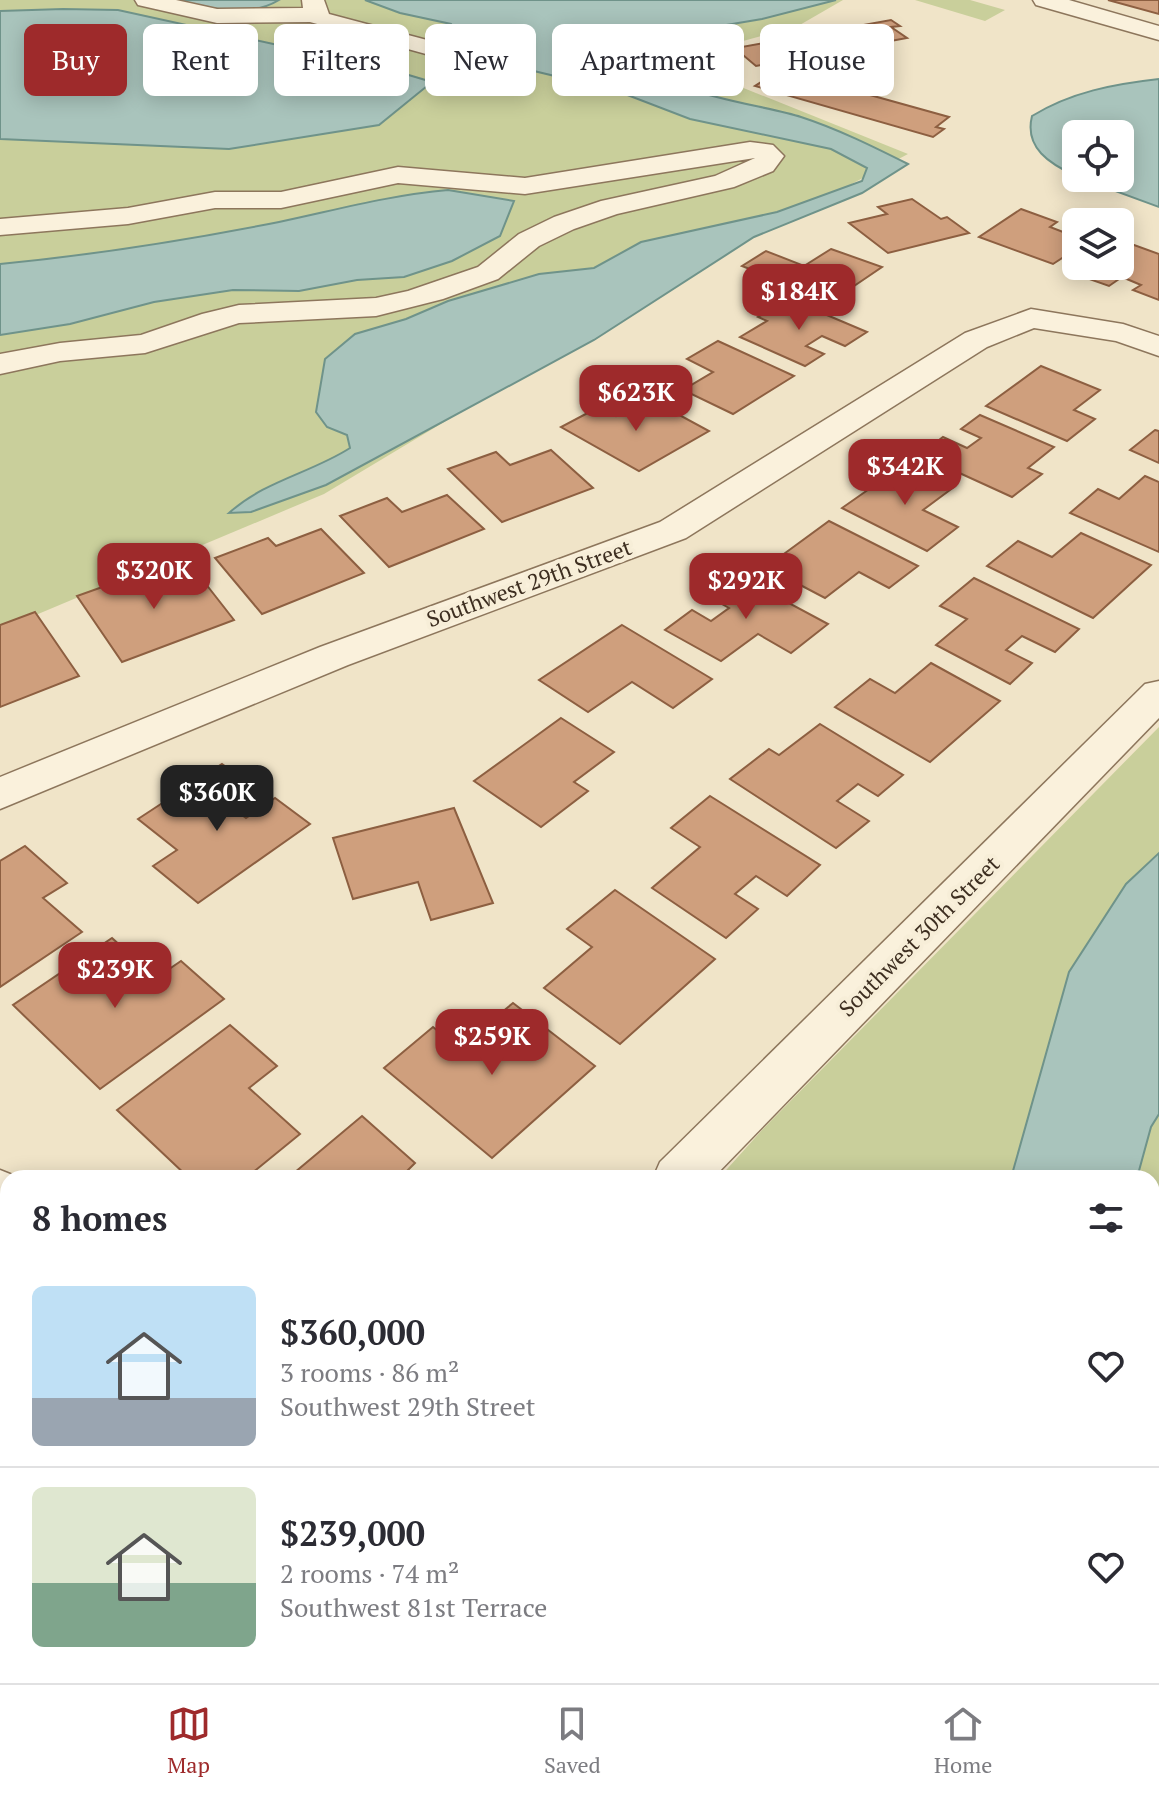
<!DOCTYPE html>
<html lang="en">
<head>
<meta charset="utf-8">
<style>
  :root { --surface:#fff; --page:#f2f2f3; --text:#2b2b33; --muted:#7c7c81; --line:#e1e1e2; --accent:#9e2a2b }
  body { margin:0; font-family:"PT Serif",serif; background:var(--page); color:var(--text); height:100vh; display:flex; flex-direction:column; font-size:30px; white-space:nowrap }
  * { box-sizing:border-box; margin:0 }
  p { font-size:26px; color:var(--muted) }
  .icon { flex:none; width:44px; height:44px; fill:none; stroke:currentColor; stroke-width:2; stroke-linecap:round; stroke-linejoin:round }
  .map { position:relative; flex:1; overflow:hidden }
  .drawer { position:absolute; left:0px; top:1170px; width:1160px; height:514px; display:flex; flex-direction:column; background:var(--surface); border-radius:24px 24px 0 0; box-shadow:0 4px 20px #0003 }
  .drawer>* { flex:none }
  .guide { position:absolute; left:24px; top:24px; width:1112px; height:72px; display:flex; gap:16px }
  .controls { position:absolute; left:1062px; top:120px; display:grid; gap:16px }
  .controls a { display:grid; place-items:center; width:72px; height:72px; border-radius:12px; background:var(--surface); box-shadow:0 4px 20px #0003; font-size:40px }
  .price { position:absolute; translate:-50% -68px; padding:0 18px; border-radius:16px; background:var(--accent); color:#fff; font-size:26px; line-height:52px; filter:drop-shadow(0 2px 4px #0008) }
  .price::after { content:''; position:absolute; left:50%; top:48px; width:24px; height:18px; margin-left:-12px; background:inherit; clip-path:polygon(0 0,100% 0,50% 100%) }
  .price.active { background:#222; color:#fff }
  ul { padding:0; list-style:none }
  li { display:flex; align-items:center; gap:24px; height:200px; padding:0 32px }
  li+li { border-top:2px solid var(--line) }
  li span { display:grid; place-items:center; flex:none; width:224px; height:160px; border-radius:12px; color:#555 }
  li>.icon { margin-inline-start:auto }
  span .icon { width:96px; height:96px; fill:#fffc; stroke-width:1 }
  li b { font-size:34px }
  h2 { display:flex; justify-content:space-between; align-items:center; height:96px; padding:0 32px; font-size:34px }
  .tag { padding:0 28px; border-radius:12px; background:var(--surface); box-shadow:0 4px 20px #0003; font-size:28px; line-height:72px }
  .tag.active { background:var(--accent); color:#fff }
  .tab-bar { display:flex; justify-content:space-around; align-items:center; height:112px; border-top:2px solid var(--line); background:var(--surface); font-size:22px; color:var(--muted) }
  .tab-bar a { display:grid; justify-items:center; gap:4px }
  .tab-bar .active { color:var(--accent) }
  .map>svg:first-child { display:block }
</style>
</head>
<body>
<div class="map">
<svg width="1159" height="1683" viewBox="0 0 1159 1683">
  <rect width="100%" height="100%" fill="#f0e4c8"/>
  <g fill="#c9cf9b">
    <polygon points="0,0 843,0 798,26 674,60 908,154 761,232 324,494 0,630"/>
    <polygon points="915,0 970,0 1005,10 985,21"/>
    <polygon points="1159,727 1159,1520 1152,1514 1152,1178 719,1178 763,1129"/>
    <polygon points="268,1676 868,1676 862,1683 261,1683"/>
  </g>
  <g fill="#a9c4bc" stroke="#6f938a" stroke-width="2">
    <path d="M175,0H279C248,19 208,8 175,0Z"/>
    <path d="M365,0H836L762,19L655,37L643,43L635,52C648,93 763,104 801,117C838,129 874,147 908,164L862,193L754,237L594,340L326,485L251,512L229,513C264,481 311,473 350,448L347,435L327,427L316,412L325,359L355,334L406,319L448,301L539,274L594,268L641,242L777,212L862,181L867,168L831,149L690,119L617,91L534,71L521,63L482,55L464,42L451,24L400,13Z"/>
    <polygon points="63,9 118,10 287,47 333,62 402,73 432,82 379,125 229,149 0,139 0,11"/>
    <path d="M1159,79V207L1080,178H1120V134H1076V176C1050,164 1024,148 1032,116C1071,92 1114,84 1159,79Z"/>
    <path d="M448,190L514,201L500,236L452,261L404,277L357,280L299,291L233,290L154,302L70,324L0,335V264C93,255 188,240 279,222C336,210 390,195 448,190Z"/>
    <polygon points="1159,853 1159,1114 1151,1127 1137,1178 1011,1178 1069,972 1126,884"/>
    <polygon points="1152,1261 1159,1268 1159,1453 1152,1449"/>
    <polygon points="420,1676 732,1676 723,1683 412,1683"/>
  </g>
  <g fill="#cf9f7d" stroke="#8d5f41" stroke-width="2">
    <polygon points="1108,0 1159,0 1159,14"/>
    <polygon points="891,20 900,26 891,27 907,38 756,66 743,55 734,57 725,50"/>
    <polygon points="791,73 949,117 936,127 944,129 933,137 755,86 766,79 775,82"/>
    <polygon points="912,199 941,219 947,217 969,233 888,253 849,223 887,214 878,207"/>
    <polygon points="1021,209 1057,222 1050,227 1076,237 1076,249 1053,264 979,237"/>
    <polygon points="1123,241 1159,254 1159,300 1133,290 1141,285 1122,277 1109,286 1075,274 1086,266 1120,266 1120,243"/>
    <polygon points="831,249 882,267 832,301 742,266 766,251 804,266"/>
    <polygon points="789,299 867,332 845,346 822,336 806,346 824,354 805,366 740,337 767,321 758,317"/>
    <polygon points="718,341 794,376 733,414 683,390 713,372 687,359"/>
    <polygon points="1041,366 1100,390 1074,410 1095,419 1067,441 986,406"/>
    <polygon points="648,398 709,431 639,471 561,427 599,407 616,416"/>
    <polygon points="980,415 1054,447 1028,468 1042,474 1012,497 920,455 943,437 967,448 981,438 961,429"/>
    <polygon points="1155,430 1159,431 1159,463 1130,450"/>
    <polygon points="551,450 593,488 502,522 448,469 496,452 510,465"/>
    <polygon points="905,464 954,487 923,510 958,527 927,551 842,508"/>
    <polygon points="1145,476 1159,482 1159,552 1070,513 1098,489 1119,499"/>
    <polygon points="447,495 484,529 389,567 340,516 387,498 402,512"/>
    <polygon points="829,521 918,566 889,588 859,572 825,598 766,567"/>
    <polygon points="321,529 364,573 262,614 215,558 268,538 276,546"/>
    <polygon points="1081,533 1151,565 1093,618 987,566 1018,541 1052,557"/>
    <polygon points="191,565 234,620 122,662 77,596 136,575 141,582"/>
    <polygon points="733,573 828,624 791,653 758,634 721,661 665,630 692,610 711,621 729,608 704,594"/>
    <polygon points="974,578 1079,629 1055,652 1022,636 1006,650 1032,663 1010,684 936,645 967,619 940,606"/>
    <polygon points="35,612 79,676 0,707 0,625"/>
    <polygon points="622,625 712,679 673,708 632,682 588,712 539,680"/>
    <polygon points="931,663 1000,701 930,762 835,707 870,679 895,693"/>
    <polygon points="561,718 614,752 574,782 588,791 541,827 474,781"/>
    <polygon points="820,724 903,775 878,796 858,784 837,801 869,821 836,848 730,779 769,749 779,755"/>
    <polygon points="222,764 251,785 225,802 246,818 275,798 310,824 198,903 153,866 177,850 138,819"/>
    <polygon points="710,796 820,865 787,896 756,876 735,894 758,909 726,938 652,888 700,847 671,828"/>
    <polygon points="454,808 493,903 431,920 418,882 353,899 333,838"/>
    <polygon points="25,846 67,883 43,898 82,932 0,987 0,861"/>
    <polygon points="615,890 715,959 620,1044 544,988 592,947 567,929"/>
    <polygon points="112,938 156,978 181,961 224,999 100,1089 13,1005"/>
    <polygon points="513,1003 595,1066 492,1158 384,1068 433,1027 459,1048"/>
    <polygon points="230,1025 277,1066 249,1088 300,1134 246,1178 189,1178 117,1110"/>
    <polygon points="362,1116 415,1163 405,1173 410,1178 288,1178"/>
    <polygon points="6,1445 8,1595 0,1602 0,1450"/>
    <polygon points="1152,1658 1159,1664 1159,1683 1080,1683 1084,1676 1152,1676"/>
  </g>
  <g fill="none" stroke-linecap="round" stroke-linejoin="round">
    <g stroke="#8d765c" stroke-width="3">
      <g id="minor">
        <polygon points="135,0 176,0 217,9 303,8 302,0 324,0 329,14 442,44 507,67 510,72 507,77 489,77 426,54 310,22 217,23 138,5"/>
        <polygon points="1033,0 1069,0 1159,26 1159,40 1036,5"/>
        <polygon points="750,142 773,145 784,156 773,171 734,187 617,214 574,229 539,246 498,279 443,299 376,316 239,323 145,353 60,361 0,374 0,354 60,343 141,335 202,314 239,305 376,298 408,291 478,267 519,234 554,217 601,201 715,176 755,158 525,194 398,183 281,208 215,208 128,224 0,235 0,219 128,208 215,192 281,192 398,167 525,178"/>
        <polygon points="1031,309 1123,324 1159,336 1159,356 1116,341 1034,328 987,347 686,538 348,665 0,809 0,777 320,647 660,522 965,333"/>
        <polygon points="1159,681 1159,718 713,1178 653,1178 660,1162 1145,684"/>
        <polygon points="0,1170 20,1178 8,1178 8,1225 0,1222"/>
        <polygon points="149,1676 219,1676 216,1683 146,1683"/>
      </g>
    </g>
    <use href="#minor" fill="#faf1dc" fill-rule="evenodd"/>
  </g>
  <g text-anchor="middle" stroke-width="8" stroke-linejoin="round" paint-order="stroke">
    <g font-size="22" fill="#3d2e20" stroke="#f7eed8">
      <text transform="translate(529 583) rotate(-20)" y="8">Southwest 29th Street</text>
      <text transform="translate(919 936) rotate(-45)" y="8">Southwest 30th Street</text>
    </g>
  </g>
</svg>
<div class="controls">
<a><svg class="icon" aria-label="locate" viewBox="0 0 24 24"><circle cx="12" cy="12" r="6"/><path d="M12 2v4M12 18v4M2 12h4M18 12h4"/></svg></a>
<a><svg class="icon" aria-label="layers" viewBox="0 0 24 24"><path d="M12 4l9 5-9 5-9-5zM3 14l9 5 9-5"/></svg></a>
</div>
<b class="price" style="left:799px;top:332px">$184K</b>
<b class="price" style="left:636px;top:433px">$623K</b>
<b class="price" style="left:905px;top:507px">$342K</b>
<b class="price" style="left:154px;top:611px">$320K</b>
<b class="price" style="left:746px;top:621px">$292K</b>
<b class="price active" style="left:217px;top:833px">$360K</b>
<b class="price" style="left:115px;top:1010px">$239K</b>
<b class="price" style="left:492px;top:1077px">$259K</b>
<div class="guide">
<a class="tag active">Buy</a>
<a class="tag">Rent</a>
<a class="tag">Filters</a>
<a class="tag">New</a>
<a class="tag">Apartment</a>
<a class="tag">House</a>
</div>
<section class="drawer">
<h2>8 homes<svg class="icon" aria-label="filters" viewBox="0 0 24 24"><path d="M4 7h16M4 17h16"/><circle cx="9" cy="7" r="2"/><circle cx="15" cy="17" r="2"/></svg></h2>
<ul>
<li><span style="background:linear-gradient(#bfe0f5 70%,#9aa5b1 0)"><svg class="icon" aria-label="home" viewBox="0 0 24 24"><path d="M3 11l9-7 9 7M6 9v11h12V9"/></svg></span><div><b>$360,000</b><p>3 rooms · 86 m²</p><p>Southwest 29th Street</p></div><svg class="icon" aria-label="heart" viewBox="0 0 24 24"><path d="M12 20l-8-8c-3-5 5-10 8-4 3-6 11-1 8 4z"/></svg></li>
<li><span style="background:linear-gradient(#dfe7d0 60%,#7fa58c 0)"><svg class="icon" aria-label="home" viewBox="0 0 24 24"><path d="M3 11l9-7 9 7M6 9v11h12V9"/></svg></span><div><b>$239,000</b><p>2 rooms · 74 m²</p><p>Southwest 81st Terrace</p></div><svg class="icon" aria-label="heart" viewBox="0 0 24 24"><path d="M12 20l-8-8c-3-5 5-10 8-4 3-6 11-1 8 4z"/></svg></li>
</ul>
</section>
</div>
<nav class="tab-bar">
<a class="active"><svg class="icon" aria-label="map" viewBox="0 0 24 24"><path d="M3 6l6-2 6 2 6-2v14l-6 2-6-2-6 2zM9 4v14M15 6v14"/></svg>Map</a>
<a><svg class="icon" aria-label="saved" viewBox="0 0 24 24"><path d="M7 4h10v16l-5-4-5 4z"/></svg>Saved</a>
<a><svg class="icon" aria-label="home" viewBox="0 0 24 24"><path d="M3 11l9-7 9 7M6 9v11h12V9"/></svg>Home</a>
</nav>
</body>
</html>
